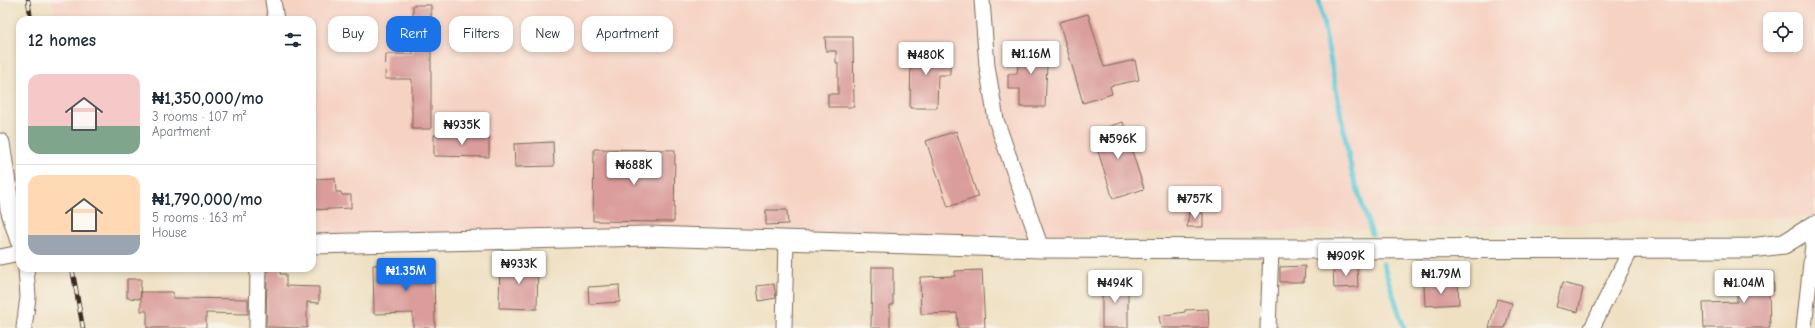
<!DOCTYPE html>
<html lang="en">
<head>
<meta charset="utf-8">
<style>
  :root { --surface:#fff; --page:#f2f2f3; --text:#1f2937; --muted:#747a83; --line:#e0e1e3; --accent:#1a73e8 }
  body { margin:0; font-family:"Comic Neue",sans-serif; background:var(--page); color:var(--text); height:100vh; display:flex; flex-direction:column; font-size:15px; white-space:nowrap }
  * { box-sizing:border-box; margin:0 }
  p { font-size:13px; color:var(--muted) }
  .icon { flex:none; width:22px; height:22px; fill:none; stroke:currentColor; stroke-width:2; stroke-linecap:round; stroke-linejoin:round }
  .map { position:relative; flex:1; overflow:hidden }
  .drawer { position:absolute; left:16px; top:16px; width:300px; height:256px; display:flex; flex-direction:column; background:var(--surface); border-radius:12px; box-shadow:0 2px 6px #0003 }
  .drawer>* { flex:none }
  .guide { position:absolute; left:328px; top:16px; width:380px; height:36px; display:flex; gap:8px }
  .controls { position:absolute; left:1763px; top:12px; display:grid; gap:8px }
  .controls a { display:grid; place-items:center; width:40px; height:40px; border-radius:8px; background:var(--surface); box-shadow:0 2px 6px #0003; font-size:20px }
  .price { position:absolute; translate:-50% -34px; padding:0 9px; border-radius:4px; background:#fff; color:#222; font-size:13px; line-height:26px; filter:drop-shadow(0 1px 2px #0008) }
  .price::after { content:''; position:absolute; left:50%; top:24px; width:12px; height:9px; margin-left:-6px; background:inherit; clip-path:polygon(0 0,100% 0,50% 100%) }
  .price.selected { background:var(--accent); color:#fff }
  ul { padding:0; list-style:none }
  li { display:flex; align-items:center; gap:12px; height:100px; padding:0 12px }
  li+li { border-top:1px solid var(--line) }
  li span { display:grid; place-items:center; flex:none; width:112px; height:80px; border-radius:12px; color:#555 }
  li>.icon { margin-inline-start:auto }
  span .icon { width:48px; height:48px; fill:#fffc; stroke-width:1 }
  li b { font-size:17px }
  h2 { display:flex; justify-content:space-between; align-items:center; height:48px; padding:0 12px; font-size:17px }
  .chip { padding:0 14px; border-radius:12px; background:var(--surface); box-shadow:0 2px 6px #0003; font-size:14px; line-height:36px }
  .chip.selected { background:var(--accent); color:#fff }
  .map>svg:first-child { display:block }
</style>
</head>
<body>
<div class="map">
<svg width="1815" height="328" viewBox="0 0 1815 328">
  <rect width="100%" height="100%" fill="#f7f3e8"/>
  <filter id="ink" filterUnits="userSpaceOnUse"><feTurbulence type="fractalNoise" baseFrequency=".025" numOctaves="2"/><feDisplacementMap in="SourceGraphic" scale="8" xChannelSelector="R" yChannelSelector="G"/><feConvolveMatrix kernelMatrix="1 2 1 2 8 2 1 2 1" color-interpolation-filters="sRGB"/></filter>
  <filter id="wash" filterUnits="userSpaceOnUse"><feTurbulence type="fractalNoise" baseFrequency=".012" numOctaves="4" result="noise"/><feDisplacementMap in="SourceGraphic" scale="16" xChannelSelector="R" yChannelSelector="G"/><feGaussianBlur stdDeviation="0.9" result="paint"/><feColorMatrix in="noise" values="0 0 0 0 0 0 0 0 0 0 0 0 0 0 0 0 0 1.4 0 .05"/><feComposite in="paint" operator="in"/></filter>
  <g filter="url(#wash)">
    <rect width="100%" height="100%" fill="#efe0c2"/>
    <path fill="#f6d2c3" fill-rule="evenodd" d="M52,0H1815V217L1216,233L312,240V20H56ZM1770,19H1796V45H1770Z"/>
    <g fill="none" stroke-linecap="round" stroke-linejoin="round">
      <g stroke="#5ec9d7" stroke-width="5">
        <polyline points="1319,0 1352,173 1372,234"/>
        <polyline points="1383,264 1404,328"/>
      </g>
    </g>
    <g id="blocks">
      <g fill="#da9d9b">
        <polygon points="413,5 431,5 431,129 412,129 412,79 385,79 386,54 413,54"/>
        <polygon points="1088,14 1104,67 1135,60 1139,80 1110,86 1112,94 1083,103 1059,22"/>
        <polygon points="825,37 853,37 854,107 828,107 828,94 838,94 838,63 836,63 836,51 826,51"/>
        <polygon points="1020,43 1048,43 1045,107 1020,107 1020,89 1008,89 1008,74 1017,74"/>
        <polygon points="911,45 938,45 938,62 950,62 950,75 938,75 937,108 910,108"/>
        <polygon points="1123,122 1144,189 1113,199 1092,132"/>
        <polygon points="956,131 978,197 948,207 926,141"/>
        <polygon points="434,135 489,136 489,157 434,156"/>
        <polygon points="553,142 554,166 515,167 514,144"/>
        <polygon points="594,149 675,150 674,222 593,221"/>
        <polygon points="335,178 336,192 341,192 342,195 351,195 351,208 312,210 312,179"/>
        <polygon points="766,210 787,210 788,224 766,225"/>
        <polygon points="1189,212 1203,213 1203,227 1187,227"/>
        <polygon points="500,262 538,262 537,309 499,308"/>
        <polygon points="397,264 397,266 434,265 435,328 413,328 413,313 374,314 373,265"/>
        <polygon points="1305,266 1304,282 1280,282 1280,267"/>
        <polygon points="1357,266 1358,287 1334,288 1333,267"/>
        <polygon points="872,267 893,267 893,305 890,305 890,328 871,328"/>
        <polygon points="267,268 280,268 280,274 286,274 286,286 319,287 319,303 307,302 307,328 266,327"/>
        <polygon points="982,270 985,328 958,328 957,313 921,314 920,277 955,276 955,271"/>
        <polygon points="1773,272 1774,291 1769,291 1770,328 1704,328 1703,303 1737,302 1737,273"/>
        <polygon points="127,279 141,279 140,299 127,298"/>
        <rect x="1102" y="280" width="26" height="48"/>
        <polygon points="1562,283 1583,288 1578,312 1556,307"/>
        <polygon points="774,284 776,298 759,301 757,286"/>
        <polygon points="1458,284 1459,304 1425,306 1424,285"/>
        <polygon points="619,285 620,302 589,304 588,287"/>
        <polygon points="141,292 173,292 173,298 248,299 248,314 206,313 206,328 147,328 147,311 141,311"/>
        <polygon points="1497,299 1512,303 1505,328 1489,328"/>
        <polygon points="1208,309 1209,328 1161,328 1159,316 1185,312 1185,310"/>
      </g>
    </g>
  </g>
  <g filter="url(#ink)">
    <use href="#blocks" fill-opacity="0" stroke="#7a6a57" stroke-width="1"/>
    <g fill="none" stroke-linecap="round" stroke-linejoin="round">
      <g stroke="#7a6a57" stroke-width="17">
        <g id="minor">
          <polyline points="273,0 276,20"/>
          <polyline points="982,0 987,66 996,120 1041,248"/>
          <polyline points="0,257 20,253"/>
          <polyline points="24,328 28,297 26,268"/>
          <polyline points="257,328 258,268"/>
          <polyline points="784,328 786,240"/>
          <polyline points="1268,328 1271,249"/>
          <polyline points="1592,328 1632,247"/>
          <polyline points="1804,328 1815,226"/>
        </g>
      </g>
      <g stroke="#7a6a57" stroke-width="21">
        <g id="tertiary">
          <polyline points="0,143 10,209 20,241"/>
          <polyline points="312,244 647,236 1041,248 1271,249 1750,248 1784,244 1815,225"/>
        </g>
      </g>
      <use href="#minor" stroke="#fff" stroke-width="15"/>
      <use href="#tertiary" stroke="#fff" stroke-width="19"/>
      <g stroke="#3b2a1e" stroke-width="4.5">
        <g id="rail">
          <polyline points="28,0 31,20"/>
          <polyline points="72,268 83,328"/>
        </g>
      </g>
      <use href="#rail" stroke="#f7f3e8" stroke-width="3" stroke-dasharray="9" stroke-linecap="butt"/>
    </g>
  </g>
</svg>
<div class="controls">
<a><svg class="icon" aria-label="locate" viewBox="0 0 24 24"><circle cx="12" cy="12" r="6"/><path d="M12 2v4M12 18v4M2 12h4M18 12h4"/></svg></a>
</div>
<b class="price" style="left:1031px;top:75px">₦1.16M</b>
<b class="price" style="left:926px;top:76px">₦480K</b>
<b class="price" style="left:462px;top:146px">₦935K</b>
<b class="price" style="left:1118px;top:160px">₦596K</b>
<b class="price" style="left:634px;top:186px">₦688K</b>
<b class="price" style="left:1195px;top:220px">₦757K</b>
<b class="price" style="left:1346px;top:277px">₦909K</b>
<b class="price" style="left:519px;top:285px">₦933K</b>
<b class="price selected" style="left:406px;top:292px">₦1.35M</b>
<b class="price" style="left:1441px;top:295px">₦1.79M</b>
<b class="price" style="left:1115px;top:304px">₦494K</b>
<b class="price" style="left:1744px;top:304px">₦1.04M</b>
<div class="guide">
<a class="chip">Buy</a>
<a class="chip selected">Rent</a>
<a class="chip">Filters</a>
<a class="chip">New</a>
<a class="chip">Apartment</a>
</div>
<section class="drawer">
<h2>12 homes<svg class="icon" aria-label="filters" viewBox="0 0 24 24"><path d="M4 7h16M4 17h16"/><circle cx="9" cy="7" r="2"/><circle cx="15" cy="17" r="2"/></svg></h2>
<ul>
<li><span style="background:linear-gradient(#f6c9c9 65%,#7fa58c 0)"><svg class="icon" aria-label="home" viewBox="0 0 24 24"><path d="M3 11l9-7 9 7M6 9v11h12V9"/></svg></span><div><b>₦1,350,000/mo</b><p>3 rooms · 107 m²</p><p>Apartment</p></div></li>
<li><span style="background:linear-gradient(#ffd9b3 75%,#9aa5b1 0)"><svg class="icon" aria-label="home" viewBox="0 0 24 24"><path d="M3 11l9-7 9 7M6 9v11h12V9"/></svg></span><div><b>₦1,790,000/mo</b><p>5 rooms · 163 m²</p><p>House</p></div></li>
</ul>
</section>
</div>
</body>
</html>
